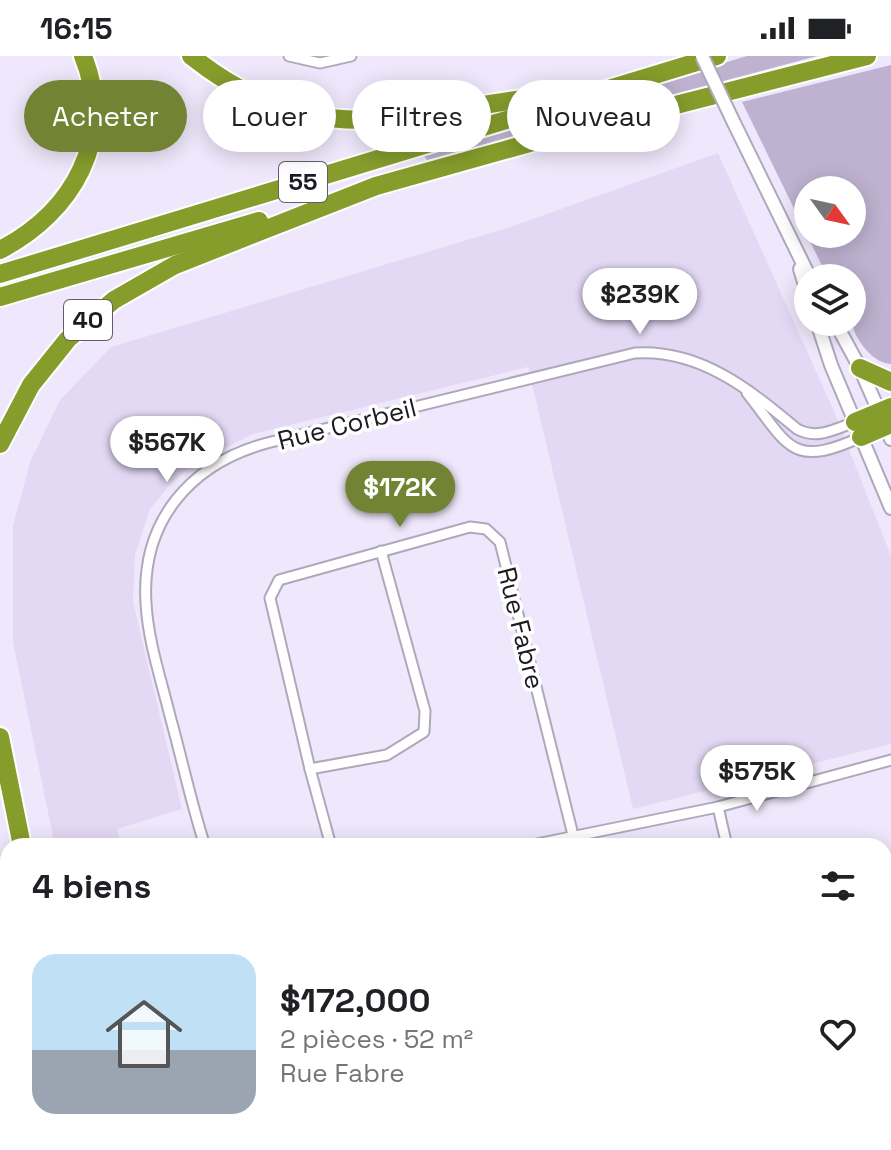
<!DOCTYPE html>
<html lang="fr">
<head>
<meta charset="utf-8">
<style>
  :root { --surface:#fff; --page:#f6f6f6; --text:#202124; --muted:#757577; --accent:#728434 }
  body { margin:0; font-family:"Space Grotesk",sans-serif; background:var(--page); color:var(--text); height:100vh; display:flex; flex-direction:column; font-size:30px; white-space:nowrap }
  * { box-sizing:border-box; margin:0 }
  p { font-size:26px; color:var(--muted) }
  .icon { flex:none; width:44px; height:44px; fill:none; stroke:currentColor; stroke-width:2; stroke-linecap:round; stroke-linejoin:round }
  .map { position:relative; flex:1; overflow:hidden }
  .side { position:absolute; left:0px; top:782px; width:892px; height:312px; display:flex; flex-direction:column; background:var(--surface); border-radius:24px 24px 0 0; box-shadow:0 4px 20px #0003 }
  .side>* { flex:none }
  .banner { position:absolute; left:24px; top:24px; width:844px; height:72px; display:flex; gap:16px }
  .needle { width:52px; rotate:123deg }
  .fabs { position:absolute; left:794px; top:120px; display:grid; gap:16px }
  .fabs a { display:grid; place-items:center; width:72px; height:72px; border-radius:50%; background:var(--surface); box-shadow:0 4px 20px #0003; font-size:40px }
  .price { position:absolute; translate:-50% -68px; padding:0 18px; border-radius:28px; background:#fff; color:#222; font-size:26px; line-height:52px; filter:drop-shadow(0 2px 4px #0008) }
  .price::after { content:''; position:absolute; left:50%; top:48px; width:24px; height:18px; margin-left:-12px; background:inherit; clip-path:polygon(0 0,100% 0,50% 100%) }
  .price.current { background:var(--accent); color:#fff }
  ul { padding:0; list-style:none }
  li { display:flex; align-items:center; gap:24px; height:200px; padding:0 32px }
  li span { display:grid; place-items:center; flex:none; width:224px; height:160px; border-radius:24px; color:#555 }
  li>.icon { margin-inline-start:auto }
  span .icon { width:96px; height:96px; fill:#fffc; stroke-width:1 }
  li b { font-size:34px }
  h2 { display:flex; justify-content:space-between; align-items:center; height:96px; padding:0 32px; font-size:34px }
  .pill { padding:0 28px; border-radius:36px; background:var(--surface); box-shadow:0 4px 20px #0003; font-size:28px; line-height:72px }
  .pill.current { background:var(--accent); color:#fff }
  .status { display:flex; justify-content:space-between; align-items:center; height:56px; padding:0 40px; background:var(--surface); direction:ltr }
  .status svg { height:22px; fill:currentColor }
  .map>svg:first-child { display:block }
</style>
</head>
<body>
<div class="status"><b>16:15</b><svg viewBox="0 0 49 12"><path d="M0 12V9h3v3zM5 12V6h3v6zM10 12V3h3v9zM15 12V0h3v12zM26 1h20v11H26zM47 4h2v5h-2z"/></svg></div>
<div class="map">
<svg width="891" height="1094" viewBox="0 0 891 1094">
  <rect width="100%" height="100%" fill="#efe8fc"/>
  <polygon fill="#e3d9f4" points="718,97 833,353 891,500 891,688 633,753 528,311 253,378 195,407 171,427 150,453 135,499 133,546 182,753 117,773 120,787 110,790 55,790 13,586 13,470 30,406 60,344 111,291 507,172"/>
  <g fill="#beb2d0" fill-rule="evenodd">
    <polygon points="747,0 817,0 427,104 423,98"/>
    <path d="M891,9V308C873,307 856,285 852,268C849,257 852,236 852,222H828L742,46ZM808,134H852V178H808Z"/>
  </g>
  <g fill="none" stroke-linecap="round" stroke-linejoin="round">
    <g stroke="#afa8bb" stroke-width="13">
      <g id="minor">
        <polyline points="289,0 320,7 351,0"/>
        <path d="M747,337C789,390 791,413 861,381"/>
        <polyline points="310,713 387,699 424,676 425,655 381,495"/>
        <polyline points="718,751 727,790"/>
        <path d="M205,790C191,747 182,703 170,660C161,623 148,585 146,547C141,465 190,408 267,387L635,297C700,293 749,333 797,373C817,384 835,373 855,366"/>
        <polyline points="331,790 310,713 270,542 279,524 470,471 486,473 500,486 573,779"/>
        <polyline points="527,790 718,751 891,704"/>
        <polyline points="884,850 889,849 891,855"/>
        <polyline points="884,985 891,983"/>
        <polyline points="214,1086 216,1094"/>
        <polyline points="439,1094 471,1086"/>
      </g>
    </g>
    <g stroke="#afa8bb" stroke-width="16">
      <g id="tertiary">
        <polyline points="734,67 810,222"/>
        <polyline points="800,213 808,239"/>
        <polyline points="817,266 831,309 891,452"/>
        <polyline points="835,266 860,312 891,383"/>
      </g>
    </g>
    <g stroke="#fff" stroke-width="22">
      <g id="motorway">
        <path d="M191,0C324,105 415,52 563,38"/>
        <path d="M0,194C73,156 116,82 83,0"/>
        <polyline points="0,218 717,0"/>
        <polyline points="0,241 259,165"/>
        <polyline points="860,312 891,326"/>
        <polyline points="855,366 891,351"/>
        <polyline points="861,381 891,368"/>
        <polyline points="0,388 31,329 68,283 114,244 175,209 376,130 551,81 867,0"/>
        <polyline points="0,681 22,790"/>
        <polyline points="0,926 8,952"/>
        <polyline points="0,967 8,989"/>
        <polyline points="44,1086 46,1094"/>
        <polyline points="87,1086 88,1094"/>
      </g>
    </g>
    <use href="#minor" stroke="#fff" stroke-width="9"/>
    <use href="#tertiary" stroke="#fff" stroke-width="12"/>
    <use href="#motorway" stroke="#869d2c" stroke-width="18"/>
    <g stroke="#afa8bb" stroke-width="16" stroke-linecap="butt">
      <polyline id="tertiary-bridge" points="702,0 734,67"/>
    </g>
    <use href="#tertiary-bridge" stroke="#fff" stroke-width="12"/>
  </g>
  <g text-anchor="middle" stroke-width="7" stroke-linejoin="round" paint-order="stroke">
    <g fill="#fff" stroke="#615f64" stroke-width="2">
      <rect x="279" y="106" width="48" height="40" rx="6"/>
      <rect x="64" y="244" width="48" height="40" rx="6"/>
    </g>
    <g font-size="24" font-weight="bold" fill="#1d1b22">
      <text x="303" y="134">55</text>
      <text x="88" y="272">40</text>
    </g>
    <g font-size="26" fill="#1d1b22" stroke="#fff">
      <text transform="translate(347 368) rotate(-14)" y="9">Rue Corbeil</text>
      <text transform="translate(521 572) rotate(76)" y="9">Rue Fabre</text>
    </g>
  </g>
</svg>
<div class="fabs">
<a><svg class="needle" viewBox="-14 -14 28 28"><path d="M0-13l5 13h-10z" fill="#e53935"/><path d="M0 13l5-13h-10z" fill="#757577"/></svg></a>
<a><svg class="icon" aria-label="layers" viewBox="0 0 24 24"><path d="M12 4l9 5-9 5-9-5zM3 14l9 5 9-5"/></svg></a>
</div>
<b class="price" style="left:640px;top:280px">$239K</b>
<b class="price" style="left:167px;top:428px">$567K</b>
<b class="price current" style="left:400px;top:473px">$172K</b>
<b class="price" style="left:757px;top:757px">$575K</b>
<div class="banner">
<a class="pill current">Acheter</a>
<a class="pill">Louer</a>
<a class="pill">Filtres</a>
<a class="pill">Nouveau</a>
</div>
<section class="side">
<h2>4 biens<svg class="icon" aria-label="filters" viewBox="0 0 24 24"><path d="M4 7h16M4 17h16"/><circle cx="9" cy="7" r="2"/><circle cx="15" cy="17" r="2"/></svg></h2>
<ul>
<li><span style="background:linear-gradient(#bfe0f5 60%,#9aa5b1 0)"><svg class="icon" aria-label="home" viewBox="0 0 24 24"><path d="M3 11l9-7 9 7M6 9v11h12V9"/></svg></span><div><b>$172,000</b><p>2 pièces · 52 m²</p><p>Rue Fabre</p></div><svg class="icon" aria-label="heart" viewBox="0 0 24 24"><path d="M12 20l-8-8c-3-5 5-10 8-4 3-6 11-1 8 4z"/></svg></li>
</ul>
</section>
</div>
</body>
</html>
